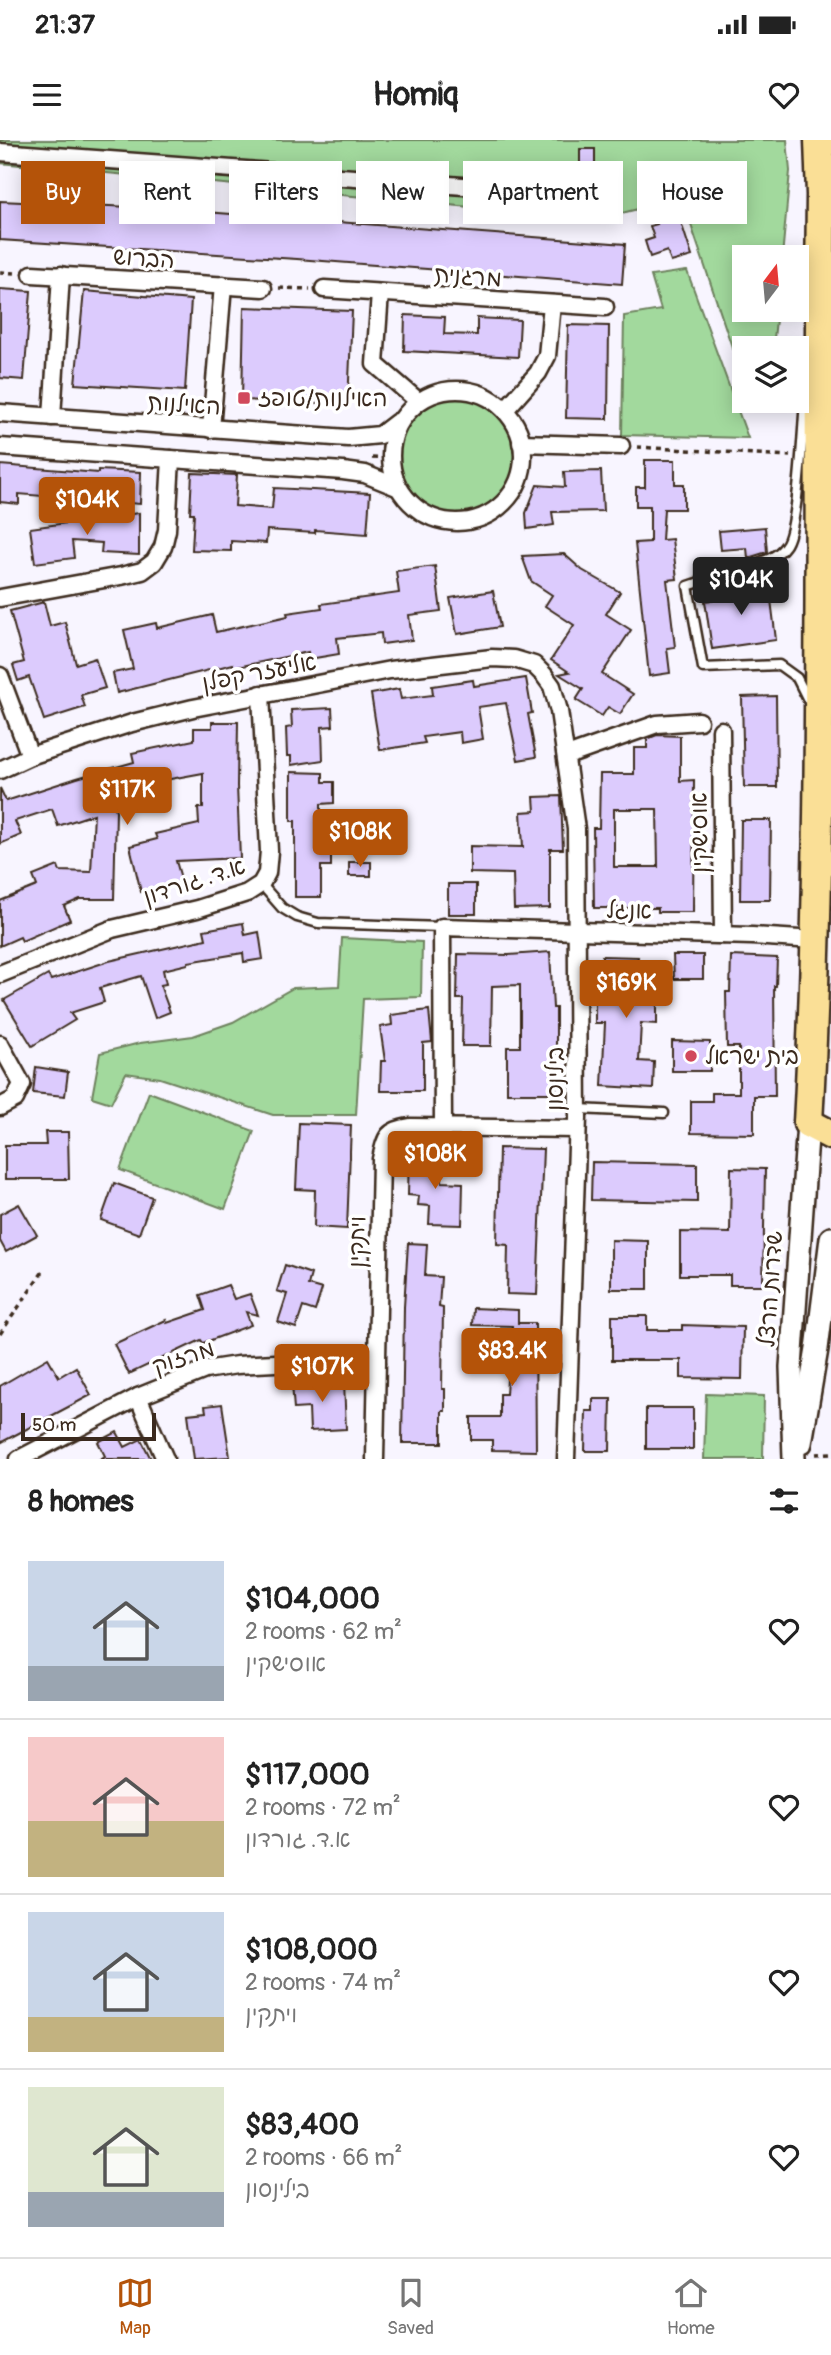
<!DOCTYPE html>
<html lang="en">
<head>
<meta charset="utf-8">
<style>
  :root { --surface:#fff; --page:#f2f2f2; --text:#222; --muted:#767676; --line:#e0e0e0; --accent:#b45309 }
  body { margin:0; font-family:Pangolin,"Playpen Sans Hebrew",sans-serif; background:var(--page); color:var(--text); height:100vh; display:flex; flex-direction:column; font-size:26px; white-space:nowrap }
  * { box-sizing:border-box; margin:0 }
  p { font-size:23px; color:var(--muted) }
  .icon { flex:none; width:38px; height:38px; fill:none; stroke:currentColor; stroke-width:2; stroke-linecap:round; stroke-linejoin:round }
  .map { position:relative; height:1319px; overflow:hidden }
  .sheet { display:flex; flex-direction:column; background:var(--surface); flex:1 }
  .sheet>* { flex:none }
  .hud { position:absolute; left:21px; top:21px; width:789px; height:63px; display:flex; gap:14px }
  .needle { width:46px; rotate:16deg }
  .tools { position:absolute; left:732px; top:105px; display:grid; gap:14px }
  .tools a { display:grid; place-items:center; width:77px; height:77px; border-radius:0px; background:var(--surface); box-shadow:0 4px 18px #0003; font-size:35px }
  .scale { position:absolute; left:21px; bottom:18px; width:135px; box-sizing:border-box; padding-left:7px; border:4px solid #3b2a1e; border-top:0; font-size:19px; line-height:24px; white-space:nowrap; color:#3b2a1e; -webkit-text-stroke:5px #fff; paint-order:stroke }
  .price { position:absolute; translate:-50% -60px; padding:0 16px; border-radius:7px; background:var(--accent); color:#fff; font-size:23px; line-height:46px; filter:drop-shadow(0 2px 4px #0008) }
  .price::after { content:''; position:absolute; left:50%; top:42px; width:21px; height:16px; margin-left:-10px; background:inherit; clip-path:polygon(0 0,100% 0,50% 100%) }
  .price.current { background:#222; color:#fff }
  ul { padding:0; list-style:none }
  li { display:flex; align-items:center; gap:21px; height:175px; padding:0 28px }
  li+li { border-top:2px solid var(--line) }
  li span { display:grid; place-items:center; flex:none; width:196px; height:140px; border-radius:0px; color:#555 }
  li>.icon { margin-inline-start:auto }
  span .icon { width:84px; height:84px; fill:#fffc; stroke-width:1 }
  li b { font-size:30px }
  h2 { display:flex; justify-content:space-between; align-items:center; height:84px; padding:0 28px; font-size:30px }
  .tag { padding:0 24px; border-radius:0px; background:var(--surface); box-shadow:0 4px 18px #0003; font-size:24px; line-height:63px }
  .tag.current { background:var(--accent); color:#fff }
  .status { display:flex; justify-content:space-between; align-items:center; height:49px; padding:0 35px; background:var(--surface); direction:ltr }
  .status svg { height:19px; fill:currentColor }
  header { display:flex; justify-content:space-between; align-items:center; height:91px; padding:0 28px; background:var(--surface); font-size:32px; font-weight:700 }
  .tabs { display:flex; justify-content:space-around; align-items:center; height:98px; border-top:2px solid var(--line); background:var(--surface); font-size:19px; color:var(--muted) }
  .tabs a { display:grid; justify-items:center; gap:4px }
  .tabs .current { color:var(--accent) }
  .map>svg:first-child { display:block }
</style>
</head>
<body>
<div class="status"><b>21:37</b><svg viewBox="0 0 49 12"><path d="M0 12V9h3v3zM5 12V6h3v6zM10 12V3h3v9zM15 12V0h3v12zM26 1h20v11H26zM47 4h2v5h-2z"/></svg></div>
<header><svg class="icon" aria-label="menu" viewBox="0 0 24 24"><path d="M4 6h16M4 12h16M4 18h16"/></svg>Homiq<svg class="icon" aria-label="heart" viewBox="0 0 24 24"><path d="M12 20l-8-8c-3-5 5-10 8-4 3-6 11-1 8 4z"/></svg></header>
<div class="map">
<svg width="831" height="1319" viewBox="0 0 831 1319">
  <rect width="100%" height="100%" fill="#f8f5ff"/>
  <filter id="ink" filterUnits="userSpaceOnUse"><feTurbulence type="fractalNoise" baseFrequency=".0143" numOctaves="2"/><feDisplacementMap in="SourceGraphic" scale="14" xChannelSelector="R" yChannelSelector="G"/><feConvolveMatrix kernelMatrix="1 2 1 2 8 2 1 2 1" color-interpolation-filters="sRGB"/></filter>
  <g filter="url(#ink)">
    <g fill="#a2d99d" stroke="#6e825e" stroke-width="2">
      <polygon points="0,0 787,0 790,31 782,117 744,117 744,170 777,170 773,208 744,208 744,243 682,58 598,79 0,23"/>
      <polygon points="686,131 687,131 748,298 622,295 624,176 661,170 651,136"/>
      <circle cx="456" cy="316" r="59"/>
      <polygon points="342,798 422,802 421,857 363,859 356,975 273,975 160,938 126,933 111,963 92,957 100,913 140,903 193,896 233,882 293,848 339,846"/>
      <polygon points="149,952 254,991 225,1069 120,1030"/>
      <polygon points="706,1254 764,1256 763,1319 704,1319"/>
    </g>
    <g fill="#dccbfd" stroke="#3b2a1e" stroke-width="2" fill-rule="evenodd">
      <rect x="580" y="9" width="15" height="17"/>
      <polygon points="0,61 153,68 625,104 622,144 297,119 0,100"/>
      <polygon points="677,70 692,116 671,122 667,111 650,117 645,101 654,98 650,86 657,84 654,77"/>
      <polygon points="0,149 31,151 24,240 0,238"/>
      <polygon points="84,151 191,160 185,251 75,244"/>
      <polygon points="244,167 352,171 348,264 242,260"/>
      <polygon points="405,175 445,177 444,194 477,195 477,178 520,180 518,217 404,211"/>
      <polygon points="568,185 609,186 608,279 566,278"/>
      <polygon points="645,320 675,320 675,344 684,344 684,369 664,369 662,400 672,399 677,439 667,440 675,507 667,508 670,533 649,536 635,403 650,402 650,366 636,366 636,347 645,347"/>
      <polygon points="0,325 98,333 98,330 141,332 140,364 19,354 19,364 0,362"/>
      <polygon points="601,331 603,371 552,372 554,385 527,389 526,373 537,345 565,347 564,332"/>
      <polygon points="192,333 237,335 235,366 272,369 274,348 370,353 367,394 315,390 315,393 267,390 266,403 231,401 231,411 192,410 194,373 190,373"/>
      <polygon points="139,373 139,415 101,413 102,403 72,401 74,418 35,423 30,388"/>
      <polygon points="765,387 767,412 748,418 747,408 721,410 719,391"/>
      <polygon points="564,414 582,430 620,452 606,474 631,490 602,534 633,554 620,574 608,567 602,576 576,560 583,549 559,534 569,532 551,520 574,485 545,466 552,455 531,441 522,416"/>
      <polygon points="435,426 441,471 409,475 412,500 382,504 381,493 337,498 339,514 309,519 308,512 233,528 233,524 117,553 113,533 133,529 124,490 156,483 157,488 212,475 216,492 288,476 287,473 322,468 321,464 399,453 396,431"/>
      <polygon points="769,444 776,500 712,509 705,461 725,458 723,450"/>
      <polygon points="493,451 500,487 457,494 450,458"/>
      <polygon points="44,462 50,486 65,482 76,524 95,518 105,548 81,555 85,567 44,580 29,537 18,541 13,525 24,522 10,471"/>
      <polygon points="526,538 532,573 528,574 536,617 518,620 506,563 478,567 483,599 461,603 460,592 423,597 425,603 380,610 371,554 399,549 401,559 433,555 432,546 473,540 474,546"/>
      <polygon points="776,556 777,647 744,647 742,557"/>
      <polygon points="332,568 333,586 322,587 323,620 291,625 291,616 287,616 286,588 292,587 291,570"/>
      <polygon points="212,582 238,582 237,646 240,718 176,721 182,742 141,752 130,706 157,699 155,694 199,684 198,668 203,668 203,633 154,642 156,650 113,659 116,671 114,759 80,759 64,766 70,780 22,801 20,797 0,806 0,761 37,746 33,736 58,726 60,731 91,732 94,674 58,686 52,669 15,681 21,695 0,704 0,648 6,661 77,638 134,622 132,613 194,600 194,588 212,588"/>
      <path d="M657,595L680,596V641L694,640L693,772H658V768H594L593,688H599L600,634H634V608H647V599ZM614,669H657L658,727H614Z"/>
      <polygon points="291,632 323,633 323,642 334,642 334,663 321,664 321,704 331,704 331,726 321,726 321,757 295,757 295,681 291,681"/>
      <polygon points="561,656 563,709 550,709 550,768 514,769 513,734 470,733 470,706 523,707 521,672 535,671 534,657"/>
      <polygon points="741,680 771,680 770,760 740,760"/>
      <rect x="349" y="722" width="22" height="14"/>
      <rect x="448" y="744" width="28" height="30"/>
      <polygon points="243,783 245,795 259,792 263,819 244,822 243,813 188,822 188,824 163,830 166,844 160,845 170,872 155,878 141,836 100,848 104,862 70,873 75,880 32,906 4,860 48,835 51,840 109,821 206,799 204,790"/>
      <polygon points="550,812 553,868 556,868 556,953 507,953 507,907 520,907 520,845 492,846 491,906 462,906 463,859 457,859 458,814 509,815"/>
      <polygon points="673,815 703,815 703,839 674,839"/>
      <polygon points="602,816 638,817 637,825 657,825 657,884 641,883 639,921 654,922 653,949 602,946 605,883 595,883 595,859 600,859"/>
      <polygon points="731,816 777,818 776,846 774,846 775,956 754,956 754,994 691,993 691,961 712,961 712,953 739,953 739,907 727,907 726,852 730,852"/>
      <polygon points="429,870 432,902 423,903 423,951 380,951 381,921 385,921 380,887 392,885 391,875"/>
      <polygon points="672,901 710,902 710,931 672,931"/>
      <polygon points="36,927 68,932 65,956 33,953"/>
      <polygon points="299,983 351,985 347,1089 314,1087 315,1050 296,1049"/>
      <polygon points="45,992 68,992 69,1039 5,1039 5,1005 46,1005"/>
      <polygon points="499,1008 543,1009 537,1155 507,1154 508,1105 497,1104"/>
      <polygon points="409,1011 429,1011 428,1028 442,1029 442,1042 463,1043 462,1085 429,1084 430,1066 418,1065 419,1056 408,1055"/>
      <polygon points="592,1022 697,1024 697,1062 591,1060"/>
      <polygon points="731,1028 765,1029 763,1145 730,1145 730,1135 680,1135 680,1092 730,1093"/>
      <polygon points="114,1043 152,1057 139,1094 101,1080"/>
      <polygon points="19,1064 37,1095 6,1112 0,1101 0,1074"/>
      <polygon points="611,1100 648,1101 648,1149 611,1149"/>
      <polygon points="408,1103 427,1104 425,1136 441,1137 439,1167 443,1168 442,1249 445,1249 445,1271 442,1271 442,1303 402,1303 404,1167"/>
      <polygon points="285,1125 311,1134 308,1145 322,1149 315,1171 303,1167 296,1188 278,1182 287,1154 277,1151"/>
      <polygon points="228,1145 234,1159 250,1154 258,1175 246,1172 251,1185 203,1203 201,1200 129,1234 114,1204 166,1180 167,1183 205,1170 200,1155"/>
      <polygon points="473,1168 518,1170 518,1183 535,1183 536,1311 492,1310 492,1300 471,1300 471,1277 500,1277 500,1254 506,1254 507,1239 512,1239 512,1186 472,1185"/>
      <polygon points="612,1176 647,1176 647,1190 682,1190 682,1185 743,1187 742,1239 681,1238 681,1220 612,1220"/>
      <polygon points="48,1218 59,1237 76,1227 91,1255 0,1303 0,1246"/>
      <polygon points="344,1242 346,1289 310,1291 309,1268 294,1269 292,1244"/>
      <polygon points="593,1259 611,1259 610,1311 585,1311 586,1271 593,1271"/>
      <polygon points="222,1264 230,1317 194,1319 188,1274 206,1272 205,1266"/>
      <rect x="646" y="1268" width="47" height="41"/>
      <polygon points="117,1292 125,1307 141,1299 151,1319 100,1319 105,1316 98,1302"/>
    </g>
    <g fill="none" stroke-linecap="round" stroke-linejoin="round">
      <g stroke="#3b2a1e" stroke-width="13">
        <g id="lane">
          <path d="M807,230C804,260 800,389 785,406C778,416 764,422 753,424L688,446L703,528L779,525L797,538L809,562"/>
          <polyline points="261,744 282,768 297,777 318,783 442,787"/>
          <polyline points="578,969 664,973"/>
        </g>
      </g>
      <g stroke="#3b2a1e" stroke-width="21">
        <g id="street">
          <polyline points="0,12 532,51"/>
          <polyline points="32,134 263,148"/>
          <polyline points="324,149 605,167"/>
          <polyline points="380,153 375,224 418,261"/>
          <circle cx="457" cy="316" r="66"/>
          <polyline points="505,270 538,233 547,216 552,164"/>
          <polyline points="0,273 348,298 380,295 397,282"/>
          <polyline points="52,277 61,135"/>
          <polyline points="211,289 223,145"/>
          <polyline points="521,303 621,306"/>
          <polyline points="0,307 343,331 365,334 397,347"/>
          <polyline points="0,458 121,436 142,431 154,422 163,407 167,390 171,319"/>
          <polyline points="0,536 30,616"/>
          <polyline points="721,590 723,795"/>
          <polyline points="567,616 657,584 699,581"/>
          <polyline points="0,630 30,616 132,583 193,568 390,530 492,518 514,519 534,525 544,535 552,546 559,571 576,689 578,978 566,1319"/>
          <polyline points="0,834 112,789 197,769 247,753 261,744 267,733 269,711 261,554"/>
          <polyline points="0,904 22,944 15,959 0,967"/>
          <polyline points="443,987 442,787 752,796 815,800"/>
          <polyline points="138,1257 165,1319"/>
          <polyline points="19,1319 138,1257 205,1230 237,1225 275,1223 377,1223"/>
          <path d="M375,1319L381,1019C386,996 387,990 411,987L577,989"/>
        </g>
      </g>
      <g stroke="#3b2a1e" stroke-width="26">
        <g id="secondary">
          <polyline points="801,1303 817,1209 831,1098"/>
          <polyline points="794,1319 791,1227 808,983"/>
        </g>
      </g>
      <g stroke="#3b2a1e" stroke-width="33">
        <g id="highway">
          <path d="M808,983C825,674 817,364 821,55L819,0"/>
          <polyline points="808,983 831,995"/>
        </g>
      </g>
      <g stroke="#3b2a1e" stroke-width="3.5" stroke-dasharray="5 5" stroke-linecap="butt">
        <polyline points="0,132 15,133"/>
        <polyline points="279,148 310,149"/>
        <polyline points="637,307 790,316"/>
        <polyline points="372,318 390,319"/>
        <polyline points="0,1194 44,1130"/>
        <polyline points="816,1314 831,1313"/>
      </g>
      <use href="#lane" stroke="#fff" stroke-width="8"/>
      <use href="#street" stroke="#fff" stroke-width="16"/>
      <use href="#secondary" stroke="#fff" stroke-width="21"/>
      <use href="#highway" stroke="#fadf96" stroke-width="28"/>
    </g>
  </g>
  <g fill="#d1495b" stroke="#fff" stroke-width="2.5">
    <rect x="237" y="251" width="14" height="14" rx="3.5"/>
    <circle cx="691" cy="916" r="7"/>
  </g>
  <g text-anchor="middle" stroke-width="7" stroke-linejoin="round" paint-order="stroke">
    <g font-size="23" fill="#3b2a1e" stroke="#fff">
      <text transform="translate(144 118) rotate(4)" y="8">הברוש</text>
      <text transform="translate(468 136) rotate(4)" y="8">מרגנית</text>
      <text transform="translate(184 264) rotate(4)" y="8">האילנות</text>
      <text transform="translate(259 532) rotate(-11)" y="8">אליעזר קפלן</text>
      <text transform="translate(699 693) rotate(-91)" y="8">אוסישקין</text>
      <text transform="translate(194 741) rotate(-18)" y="8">א.ד. גורדון</text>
      <text transform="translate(629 770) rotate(1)" y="8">אנגל</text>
      <text transform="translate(555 939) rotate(-90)" y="8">בילינסון</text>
      <text transform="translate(357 1102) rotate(-89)" y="8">ויתקין</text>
      <text transform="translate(770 1149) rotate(-86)" y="8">שדרות הרצל</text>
      <text transform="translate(183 1217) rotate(-18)" y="8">מרזוק</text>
    </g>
    <g font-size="23" fill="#3b2a1e" stroke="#fff" text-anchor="start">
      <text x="258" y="266">האילנות/טופז</text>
      <text x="705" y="924">בית ישראל</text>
    </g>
  </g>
</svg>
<div class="tools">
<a><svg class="needle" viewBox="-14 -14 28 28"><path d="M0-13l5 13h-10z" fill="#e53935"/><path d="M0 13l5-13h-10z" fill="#767676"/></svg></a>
<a><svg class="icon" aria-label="layers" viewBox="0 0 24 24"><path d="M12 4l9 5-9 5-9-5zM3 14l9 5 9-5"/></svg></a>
</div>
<div class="scale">50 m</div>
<b class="price" style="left:87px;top:397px">$104K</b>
<b class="price current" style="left:741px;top:477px">$104K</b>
<b class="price" style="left:127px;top:687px">$117K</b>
<b class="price" style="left:360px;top:729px">$108K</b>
<b class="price" style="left:626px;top:880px">$169K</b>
<b class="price" style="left:435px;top:1051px">$108K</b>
<b class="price" style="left:512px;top:1248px">$83.4K</b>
<b class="price" style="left:322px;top:1264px">$107K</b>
<div class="hud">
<a class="tag current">Buy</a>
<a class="tag">Rent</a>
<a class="tag">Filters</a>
<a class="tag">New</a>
<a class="tag">Apartment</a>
<a class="tag">House</a>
</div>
</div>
<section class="sheet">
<h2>8 homes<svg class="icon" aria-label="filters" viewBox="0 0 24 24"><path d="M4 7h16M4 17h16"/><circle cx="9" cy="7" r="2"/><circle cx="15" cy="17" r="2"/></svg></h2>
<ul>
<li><span style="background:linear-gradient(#c9d6e8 75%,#9aa5b1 0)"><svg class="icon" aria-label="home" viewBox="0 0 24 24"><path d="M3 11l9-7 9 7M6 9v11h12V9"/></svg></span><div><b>$104,000</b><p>2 rooms · 62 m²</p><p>אוסישקין</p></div><svg class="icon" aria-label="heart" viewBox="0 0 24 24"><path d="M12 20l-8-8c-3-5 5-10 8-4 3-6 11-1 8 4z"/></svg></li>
<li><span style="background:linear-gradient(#f6c9c9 60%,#c2b280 0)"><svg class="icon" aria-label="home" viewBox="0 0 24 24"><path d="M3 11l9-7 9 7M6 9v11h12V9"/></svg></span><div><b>$117,000</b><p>2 rooms · 72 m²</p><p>א.ד. גורדון</p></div><svg class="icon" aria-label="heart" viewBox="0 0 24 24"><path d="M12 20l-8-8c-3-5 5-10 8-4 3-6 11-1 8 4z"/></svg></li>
<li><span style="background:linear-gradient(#c9d6e8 75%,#c2b280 0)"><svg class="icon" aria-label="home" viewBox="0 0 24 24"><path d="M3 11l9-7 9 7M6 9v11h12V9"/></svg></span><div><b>$108,000</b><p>2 rooms · 74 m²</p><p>ויתקין</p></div><svg class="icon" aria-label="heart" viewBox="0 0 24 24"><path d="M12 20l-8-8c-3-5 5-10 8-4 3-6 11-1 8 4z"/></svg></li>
<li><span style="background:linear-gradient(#dfe7d0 75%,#9aa5b1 0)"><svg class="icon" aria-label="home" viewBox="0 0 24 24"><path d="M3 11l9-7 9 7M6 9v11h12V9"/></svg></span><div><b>$83,400</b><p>2 rooms · 66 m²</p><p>בילינסון</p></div><svg class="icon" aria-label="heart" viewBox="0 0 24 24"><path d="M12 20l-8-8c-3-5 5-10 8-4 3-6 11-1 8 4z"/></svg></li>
</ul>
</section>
<nav class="tabs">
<a class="current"><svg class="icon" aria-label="map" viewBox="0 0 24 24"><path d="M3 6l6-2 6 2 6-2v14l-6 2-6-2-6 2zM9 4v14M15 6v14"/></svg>Map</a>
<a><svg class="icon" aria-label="saved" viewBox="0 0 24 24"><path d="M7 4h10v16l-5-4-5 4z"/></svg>Saved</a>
<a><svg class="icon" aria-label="home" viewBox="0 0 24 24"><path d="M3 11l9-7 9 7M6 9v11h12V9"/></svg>Home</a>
</nav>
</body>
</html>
